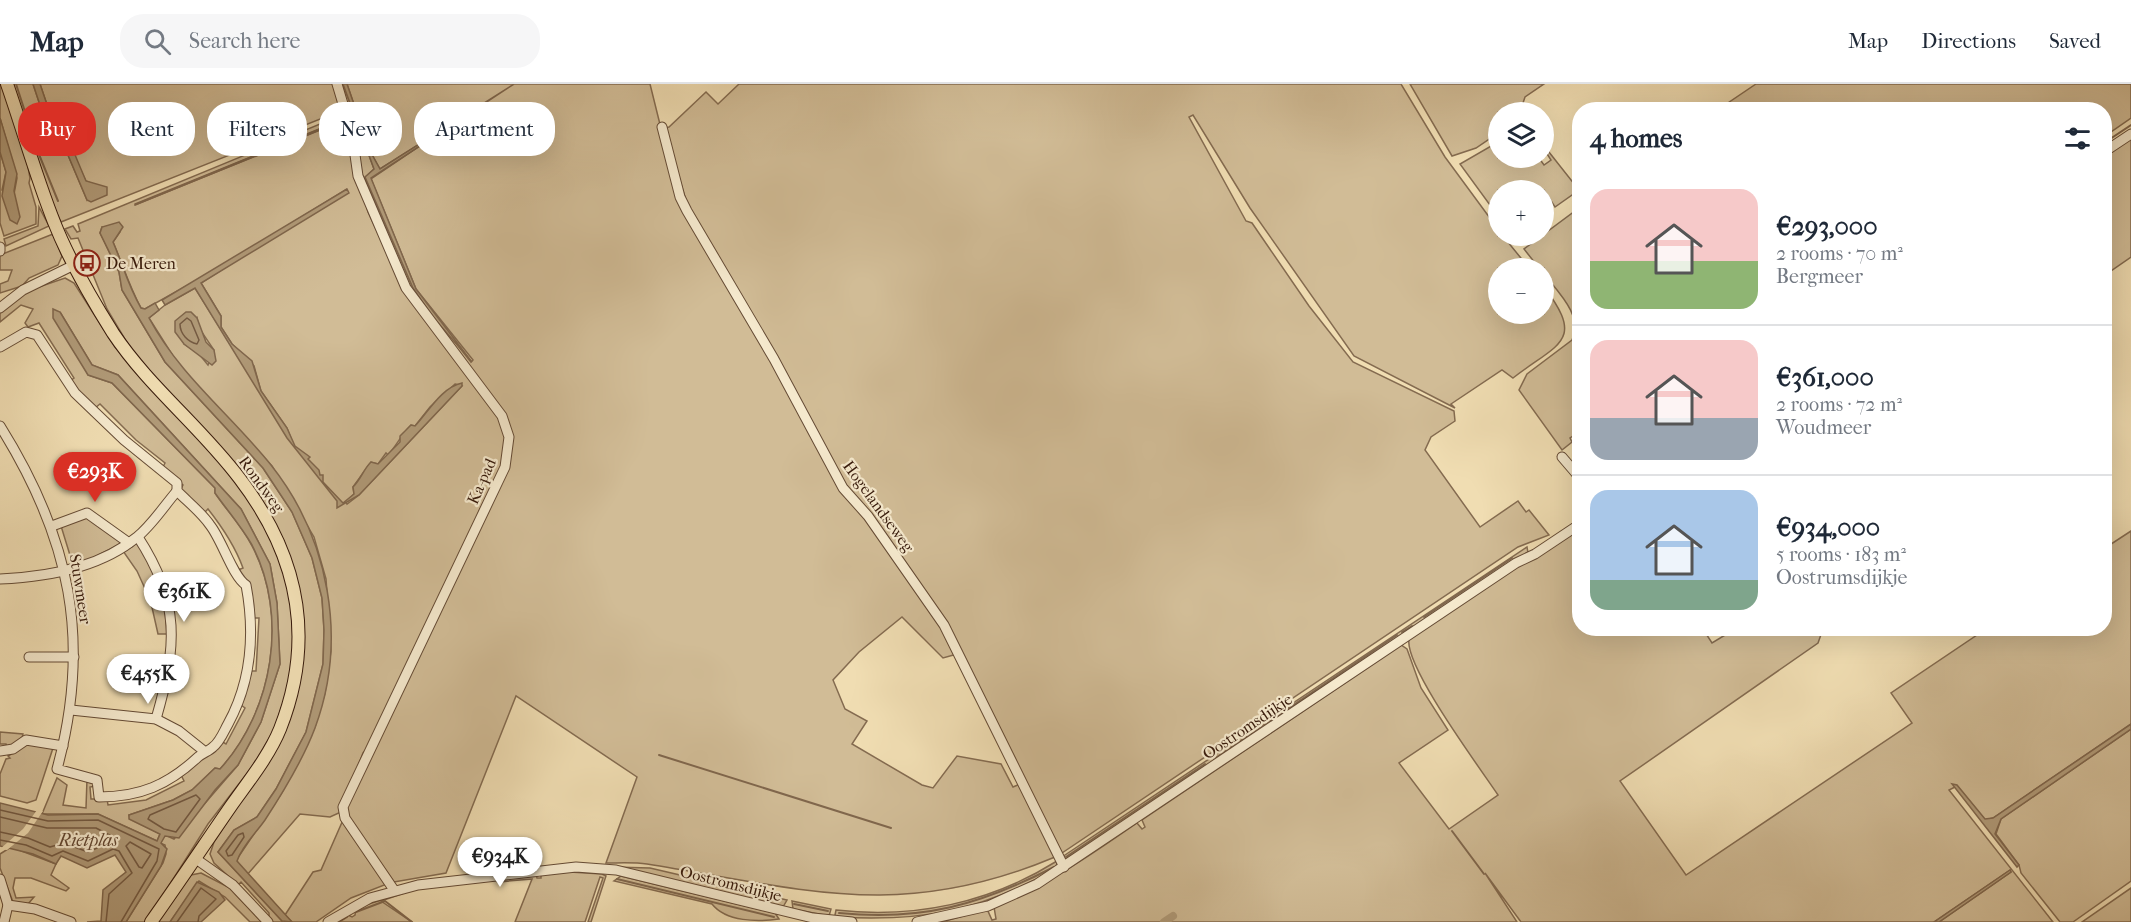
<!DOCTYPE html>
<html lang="en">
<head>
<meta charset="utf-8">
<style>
  :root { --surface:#fff; --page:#f6f6f7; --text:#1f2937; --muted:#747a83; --line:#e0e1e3; --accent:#d93025 }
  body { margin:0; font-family:"IM FELL French Canon",serif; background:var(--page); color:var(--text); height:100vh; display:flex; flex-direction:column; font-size:22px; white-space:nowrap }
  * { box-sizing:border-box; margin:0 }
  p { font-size:20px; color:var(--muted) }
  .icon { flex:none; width:33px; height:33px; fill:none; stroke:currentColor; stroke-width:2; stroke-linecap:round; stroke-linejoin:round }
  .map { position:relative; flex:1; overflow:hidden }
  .side { position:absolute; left:1572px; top:18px; width:540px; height:534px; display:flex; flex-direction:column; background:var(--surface); border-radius:24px; box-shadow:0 6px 24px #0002 }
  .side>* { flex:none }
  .banner { position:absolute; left:18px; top:18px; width:570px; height:54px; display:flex; gap:12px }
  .controls { position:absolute; left:1488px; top:18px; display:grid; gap:12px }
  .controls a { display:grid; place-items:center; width:66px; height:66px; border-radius:50%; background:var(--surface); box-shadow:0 6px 24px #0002; font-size:30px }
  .price { position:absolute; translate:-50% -51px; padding:0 14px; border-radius:21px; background:#fff; color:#222; font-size:20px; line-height:39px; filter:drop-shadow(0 2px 3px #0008) }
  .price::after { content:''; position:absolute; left:50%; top:36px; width:18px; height:14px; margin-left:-9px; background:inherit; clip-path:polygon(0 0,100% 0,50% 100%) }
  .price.on { background:var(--accent); color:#fff }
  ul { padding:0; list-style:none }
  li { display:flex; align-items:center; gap:18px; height:150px; padding:0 18px }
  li+li { border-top:2px solid var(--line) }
  li span { display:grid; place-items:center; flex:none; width:168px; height:120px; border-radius:18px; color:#555 }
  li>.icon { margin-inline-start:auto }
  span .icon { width:72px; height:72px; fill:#fffc; stroke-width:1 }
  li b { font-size:26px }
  h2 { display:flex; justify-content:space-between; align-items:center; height:72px; padding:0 18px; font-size:26px }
  .tag { padding:0 21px; border-radius:24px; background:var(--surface); box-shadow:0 6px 24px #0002; font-size:21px; line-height:54px }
  .tag.on { background:var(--accent); color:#fff }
  header { display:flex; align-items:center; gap:36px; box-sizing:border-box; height:84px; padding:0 30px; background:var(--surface); border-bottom:2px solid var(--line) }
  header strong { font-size:28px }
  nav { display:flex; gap:33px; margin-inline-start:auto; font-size:21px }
  .search { width:420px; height:54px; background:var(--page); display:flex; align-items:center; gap:15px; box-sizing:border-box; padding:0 21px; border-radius:24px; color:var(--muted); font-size:22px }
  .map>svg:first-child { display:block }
</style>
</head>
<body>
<header>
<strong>Map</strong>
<div class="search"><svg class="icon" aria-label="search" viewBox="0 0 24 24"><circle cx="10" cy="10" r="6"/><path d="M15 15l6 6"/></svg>Search here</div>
<nav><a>Map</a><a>Directions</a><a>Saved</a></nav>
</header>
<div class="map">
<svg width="2131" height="838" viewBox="0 0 2131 838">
  <rect width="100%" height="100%" fill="#f0ddb2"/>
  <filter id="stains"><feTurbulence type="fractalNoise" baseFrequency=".00333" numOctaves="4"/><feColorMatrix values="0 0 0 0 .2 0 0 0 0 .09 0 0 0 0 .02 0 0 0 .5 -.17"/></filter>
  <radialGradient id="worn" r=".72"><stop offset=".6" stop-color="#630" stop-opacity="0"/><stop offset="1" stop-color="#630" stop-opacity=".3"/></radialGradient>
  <g fill="#d1bc96" stroke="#846b50" stroke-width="1.5" fill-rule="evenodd">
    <polygon points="0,0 2,0 25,66 30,94 29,99 36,123 36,140 4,152 0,139 0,68 6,88 2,106 14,110 17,94 0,34"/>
    <polygon points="11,0 33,0 51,54 65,64 87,116 95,101 86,97 66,56 57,50 40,0 334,0 341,24 338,28 61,138 49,113"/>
    <path d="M338,0H343L374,85L365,94L413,204L471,278L473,276L416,205L371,95L469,29L380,85L370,67L347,0H650L678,113L860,425L930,521L957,570L943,574L902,533L859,568L833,596L845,625L867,637L852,660L922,701L933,704L957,672L1001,680L1013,703L1020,700L1055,773C901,838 804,805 647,780C634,778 619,779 606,779L637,693L516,612L446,789L394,798L348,734L346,724L507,383L510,347L413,213L359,91Z"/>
    <path d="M739,0H1401L1445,73L1498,145V152H1503L1529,184H1498V230H1544V203C1586,258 1558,259 1513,294L1502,286L1451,320L1455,324L1354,272L1250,124L1193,31L1189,33L1246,137L1252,139L1309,222L1353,278L1454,327L1455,337L1431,353L1425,366L1480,443L1518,417L1526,428L1529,426L1549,451L1518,463L1059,771L946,540L851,412L689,126L664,44L669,43L706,8L718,20Z"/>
    <polygon points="1410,0 1544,0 1525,13 1520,28 1498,28 1498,49 1476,64 1452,72"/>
    <polygon points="1756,0 2131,0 2131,34 2105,52 2104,26 1719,25"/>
    <path d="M337,33H343L368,128L403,203L500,333L507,364L496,396L479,427L476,440L370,661L363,669L341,728L330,733L300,730L247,791L237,781V775L281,710L315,643L325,609L331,567L326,495L314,453L272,382L180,283L149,234L165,221L195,204L294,362L287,344L261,307L254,282L232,260L221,243V232L201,199L347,105L210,189L145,225L141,224C129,202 123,181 113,158L120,148L102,143L100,149L119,188L122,206L165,278L263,384L292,428L312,474L322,514L324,546L323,580L306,648L276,705L257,733L234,746L218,768L283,838H273L269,833V829L241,798L238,801L214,779L210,770L214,758L265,680L296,607L297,497L284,457L260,413L132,267L107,225L78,154L71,155L65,145L73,142L77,148L80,147L78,140ZM339,37V38L135,121ZM197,234L199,244L214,266L208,281L199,270L184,260ZM455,300L462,302L359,411L347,420L346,418L354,410L353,403L371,378L378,380L386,369L388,371C397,361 401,351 411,341L415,342L430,323Z"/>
    <polygon points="2131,54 2131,173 2105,191 2105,71"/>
    <polygon points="1544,56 1546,59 1545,63 1579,106 1555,123 1544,106 1498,106 1498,132 1460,80 1498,58 1498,74 1539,74 1544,81 1551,76 1544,65"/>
    <polygon points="39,123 49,142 6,162 4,155 38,142"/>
    <path d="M1579,124V353L1576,350L1570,354L1572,358L1562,366L1519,306L1527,290L1572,256C1584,232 1557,207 1544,190V184H1539L1524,165Z"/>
    <polygon points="53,150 62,172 58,181 29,194 22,202 0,209 0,200 8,197 12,186 0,186 0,171"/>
    <path d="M65,194L74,199L115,263L228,388L264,435L291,507L295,562L287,607L274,646L252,683L208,740L146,838H126L163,779L166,770L165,761L160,759L165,751L174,755L238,681L261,638L280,580L277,519L270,480L241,425L118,291L92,281L60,228L88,291L112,299L215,404V409C227,427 242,442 252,462C289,532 273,627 220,685L215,684L192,706L173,716L129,731L130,735L160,750L157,757L98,730H42L57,694L67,701L63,721L86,724L87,695L95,702L90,703L91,715H107L108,721L146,716L184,697L181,691L221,657L226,660L245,624L241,621L251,587H256L259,534H254L238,486L243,484C235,462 223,444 208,425L204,429L181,405L183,401L162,385L165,379L136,356L100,320L95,324L70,297L74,294L39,239L28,243L25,239L33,225L21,221L0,238V226L30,206Z"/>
    <polygon points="87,432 122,459 83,479 82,475 79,475 80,480 73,481 61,442"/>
    <path d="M1579,445L1580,544L1703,545L1712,559L1735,545H1823L1818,559L1620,697L1686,791L1912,639L1891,609L1986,545L2104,544L2105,464L2131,447V640L1993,734L1985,736L1957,702L1949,706L2053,838H1939L2011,788L2010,786L1934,838H1521L1485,789L1517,838H942L987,825L992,836L996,835L994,823C1046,802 1091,771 1137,739L1142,745L1145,743L1142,736L1401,561L1407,565L1421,604L1448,646L1399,679L1449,745L1498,711C1480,684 1404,582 1409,555L1519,481Z"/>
    <polygon points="134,459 138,459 146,468 160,506 147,509 137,487 123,467"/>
    <polygon points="1527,463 1528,469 1065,776 1062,773"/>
    <polygon points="161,515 164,516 167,550 158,550 151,519"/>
    <polygon points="2131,645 2131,797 2073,838 2060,838 2021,789 2019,781 1996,750 2001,735"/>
    <path d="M0,648L23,650C22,658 14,661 7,664L6,660H0Z"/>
    <polygon points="27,660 53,664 36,716 27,719 0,712 0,690 6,675 10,674 8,672"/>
    <polygon points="343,736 387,800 351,814 316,838 292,838 285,831 313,788 321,786"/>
    <polygon points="11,763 56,780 51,791 69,804 66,807 31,794 15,794 13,804 16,814 34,813 28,820 13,818 0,784 0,770"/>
    <path d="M1057,777L1056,785C979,827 924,838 837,833L835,831L836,826C914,835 990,819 1057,777Z"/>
    <polygon points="613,783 650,784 787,816 783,823"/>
    <polygon points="570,788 602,790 606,792 591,838 588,838 603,794 600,793 585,838 515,838 532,795 498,798 500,795 536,790 537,794 541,794 541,790"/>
    <polygon points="201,789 230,804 262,838 250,838 225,813 199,797 170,838 156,838 191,791"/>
    <path d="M621,792L775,829L779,835C758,838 726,838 712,820L614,797Z"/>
    <polygon points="2131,804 2131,838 2082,838"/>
    <polygon points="407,808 381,817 412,838 334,838 346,830 352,833 355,831 356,824"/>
    <polygon points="792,817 831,825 829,832 793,825"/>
  </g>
  <g fill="#b19b79" stroke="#80674d" stroke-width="1.5">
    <polygon points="33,0 40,0 57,50 70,59 86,97 107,103 107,111 91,118 87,116 65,64 51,54"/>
    <polygon points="343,0 347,0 370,67 380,85 514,0 371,94 416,205 472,278 433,233 413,204 365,93 374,85"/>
    <polygon points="0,34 17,90 14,107 20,133 17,140 10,136 2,112 6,88 0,68"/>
    <polygon points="339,37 340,38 135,121 135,120"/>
    <path d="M347,105L349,109L201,199L221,232V243L232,260L252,277L261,307L287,344L295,362L310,373L308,375L319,386L320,391H323V398L343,419L354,410L353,403C361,395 363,386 371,378L378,380L400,358V352L411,341L415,342C428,328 442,303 462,299V302L359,411L337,424V417L287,354L195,204L165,221L162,216Z"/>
    <path d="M119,138L123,143L113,158C123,181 128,202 141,224L145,225L155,219L159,226L149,234C180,292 231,331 271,381C329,454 348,555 315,644C303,676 284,707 265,736C256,749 242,762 237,777L292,838L282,837L218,768L234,746L257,733L276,705L306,648L323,580L324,546L322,514L312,474L292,428L263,384L165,278L122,206L119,188L100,149L102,143Z"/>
    <path d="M53,225L60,228L92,281L118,291L241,425L270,480L277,519L280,580L261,638L238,681L215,706L179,754L165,752L161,759L167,765L161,782L126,838H87L101,837L103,806L126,788L115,771L87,784L61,772L56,780L33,770L0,762V719L48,731L98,730L157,757L160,750L129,735V731L173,716L192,706L215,684L220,685C273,627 289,532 252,461C241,442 227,426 215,409V404L112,299L88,291L53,234Z"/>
    <polygon points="186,228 191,228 197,234 206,258 214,266 216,277 212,281 184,260 175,248 175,237"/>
    <polygon points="2131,640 2131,645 2001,735 1995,750 2019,781 2017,783 1952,700 1957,701 1985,735 1993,734"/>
    <polygon points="2010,786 2011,788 1939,838 1934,838"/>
    <polygon points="197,798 219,808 225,816 201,838 170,838"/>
  </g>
  <polygon fill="#f0ddb2" points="37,726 43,727 28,749 7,766 0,765 23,745"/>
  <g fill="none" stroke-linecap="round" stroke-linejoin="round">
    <g stroke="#745a42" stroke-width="1.5">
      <path d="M187,234L191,237L199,256L197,260C188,258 180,250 180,240Z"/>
      <polygon points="196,711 200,715 176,748 164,745 148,735 150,731"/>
      <polyline points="0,726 48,737 98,736 159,765 157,777 121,838"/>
      <polyline points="0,733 47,744 96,744 117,755 88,768 64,759 50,763 28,754 0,748"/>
      <polygon points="243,749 244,753 232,771 228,772 226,767 238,751"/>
      <polyline points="0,756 26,761 52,772 63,767 88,777 113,765 119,767 132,789 109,810 106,838"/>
      <polygon points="130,758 151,770 142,784 139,783 126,762"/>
      <polyline points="177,838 201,804 216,815 199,832 198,838"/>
    </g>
    <g stroke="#80674d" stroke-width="2">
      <polyline points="16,0 38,68 58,117"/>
      <polyline points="2104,59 2131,41"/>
      <polyline points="1424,533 1512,474"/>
      <polyline points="1402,548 1412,542"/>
      <polyline points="659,671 891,744"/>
      <polyline points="1214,675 1397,551"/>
      <polyline points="1452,747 1484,790"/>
      <polyline points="1066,773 1205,680"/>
      <polyline points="617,795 774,833"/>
      <polyline points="794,820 828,827"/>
      <polyline points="356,828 385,817 412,838"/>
      <path d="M839,829C923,837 980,821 1054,783"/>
      <polyline points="339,838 347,833"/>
    </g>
    <polyline stroke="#b19b79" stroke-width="8" points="1164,838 1173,832"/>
    <g stroke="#654b35" stroke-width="11">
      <g id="minor">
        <polyline points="337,0 352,50 358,92 406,204 502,332 509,353 505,383 343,723 345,734 394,806"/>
        <polyline points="662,43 680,113 687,127 774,275 843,404 868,432 944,541 1064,783"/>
        <polyline points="2104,68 2131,50"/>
        <polyline points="0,163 0,167"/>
        <polyline points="0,224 23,206 74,181"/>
        <path d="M0,263L26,248L37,251L75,309L124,356L177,399V407C188,418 201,428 210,441C222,456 233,493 246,501C255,549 252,596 228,640C224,647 220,658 213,663C209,667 203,669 198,673C168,701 140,713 99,713L97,696L57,685C92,556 70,454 0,342"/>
        <polyline points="1562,373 1580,394"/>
        <polyline points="52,442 87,429 129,459"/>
        <path d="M138,453C181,519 177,562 156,635"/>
        <path d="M0,495C47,493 100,484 137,453C152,441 164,422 177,407"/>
        <polyline points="29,573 74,573"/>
        <polyline points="71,626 156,635 179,647 204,667"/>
        <polyline points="0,667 13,665 26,656 63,662"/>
        <polyline points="196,775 233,801 268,838"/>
        <polyline points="0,795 8,821 35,825 71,838"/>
        <polyline points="4,838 8,821"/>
        <polyline points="328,838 370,814 418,801 576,783 616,786 813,834 852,838"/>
        <polyline points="917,838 988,822 1037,800 1516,479 1535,470 1580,440"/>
      </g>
    </g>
    <g stroke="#371a0b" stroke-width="14">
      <path id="major" d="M7,0C23,46 36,93 54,138C69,176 91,214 113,249C149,303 201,343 240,395C298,471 316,554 280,645C269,672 248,698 231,722C204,761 178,800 151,838"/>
    </g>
    <use href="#minor" stroke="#f5e9cd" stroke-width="9"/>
    <use href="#major" stroke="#f0ddb2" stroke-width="12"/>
  </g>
  <defs>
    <g id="bus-ring" transform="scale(1.35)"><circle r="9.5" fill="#f5e9cd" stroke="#8f2418" stroke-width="1.5"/><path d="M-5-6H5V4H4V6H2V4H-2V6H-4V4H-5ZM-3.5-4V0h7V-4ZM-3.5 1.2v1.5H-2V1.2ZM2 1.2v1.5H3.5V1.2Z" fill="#8f2418"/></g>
  </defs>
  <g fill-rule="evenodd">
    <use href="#bus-ring" x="87" y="179"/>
  </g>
  <g text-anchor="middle" stroke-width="4.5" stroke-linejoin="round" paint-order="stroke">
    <g font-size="16" fill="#371a0b" stroke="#f5e9cd" text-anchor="start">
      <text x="106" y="185">De Meren</text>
    </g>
    <g font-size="16" fill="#371a0b" stroke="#f5e9cd">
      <text transform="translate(481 397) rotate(-66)" y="6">Ka-pad</text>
      <text transform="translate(262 400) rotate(54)" y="6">Rondweg</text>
      <text transform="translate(879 422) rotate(54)" y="6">Hogelandseweg</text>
      <text transform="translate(81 505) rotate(81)" y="6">Stuwmeer</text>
      <text transform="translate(1247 642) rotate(-34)" y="6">Oostromsdijkje</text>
      <text transform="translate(731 799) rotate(14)" y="6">Oostromsdijkje</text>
    </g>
    <g font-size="18" font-style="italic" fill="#624732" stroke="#f5e9cd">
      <text x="88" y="762">Rietplas</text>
    </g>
  </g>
  <rect width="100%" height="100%" filter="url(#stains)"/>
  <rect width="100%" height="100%" fill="url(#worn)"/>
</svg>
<div class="controls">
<a><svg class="icon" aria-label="layers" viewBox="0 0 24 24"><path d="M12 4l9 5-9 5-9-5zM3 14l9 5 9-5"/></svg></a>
<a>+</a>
<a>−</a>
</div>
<b class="price on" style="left:95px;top:419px">€293K</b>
<b class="price" style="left:184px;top:539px">€361K</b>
<b class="price" style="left:148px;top:621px">€455K</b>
<b class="price" style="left:500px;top:804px">€934K</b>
<div class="banner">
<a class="tag on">Buy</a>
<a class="tag">Rent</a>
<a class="tag">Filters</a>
<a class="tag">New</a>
<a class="tag">Apartment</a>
</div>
<section class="side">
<h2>4 homes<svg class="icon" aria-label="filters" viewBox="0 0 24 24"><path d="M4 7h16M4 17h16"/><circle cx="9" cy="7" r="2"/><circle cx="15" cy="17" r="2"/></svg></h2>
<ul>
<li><span style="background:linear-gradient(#f6c9c9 60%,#8fb573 0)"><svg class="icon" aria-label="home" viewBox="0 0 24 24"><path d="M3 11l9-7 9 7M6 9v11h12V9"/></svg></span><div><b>€293,000</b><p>2 rooms · 70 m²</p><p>Bergmeer</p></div></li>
<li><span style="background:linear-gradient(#f6c9c9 65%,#9aa5b1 0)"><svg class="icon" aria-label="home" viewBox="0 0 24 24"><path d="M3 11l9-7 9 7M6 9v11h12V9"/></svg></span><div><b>€361,000</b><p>2 rooms · 72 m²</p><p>Woudmeer</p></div></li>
<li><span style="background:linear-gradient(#a9c7e8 75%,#7fa58c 0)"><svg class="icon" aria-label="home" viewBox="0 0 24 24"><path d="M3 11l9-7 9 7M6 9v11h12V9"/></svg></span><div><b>€934,000</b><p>5 rooms · 183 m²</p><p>Oostrumsdijkje</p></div></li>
</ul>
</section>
</div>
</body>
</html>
